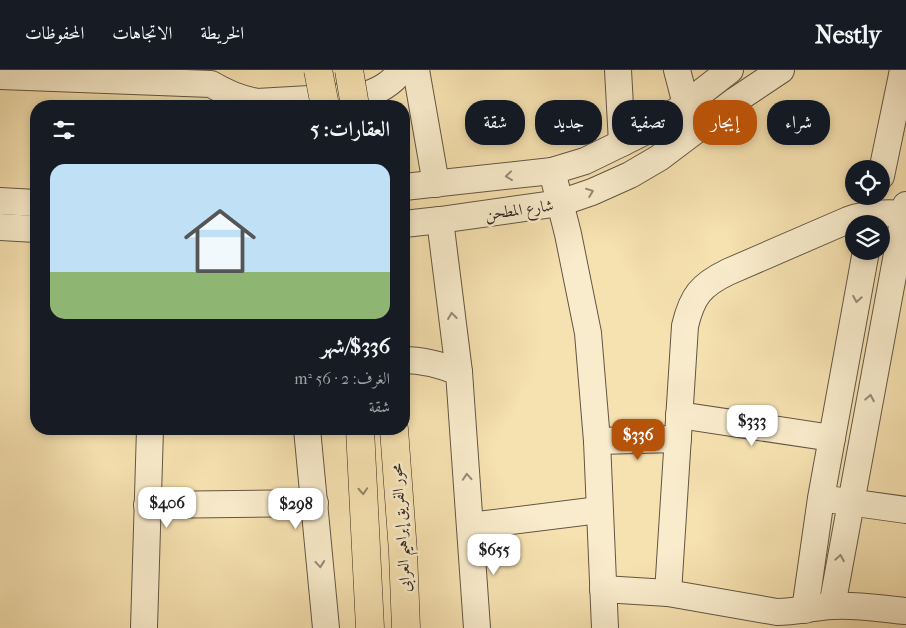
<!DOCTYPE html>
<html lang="ar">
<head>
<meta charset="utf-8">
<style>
  :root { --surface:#171b24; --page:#242831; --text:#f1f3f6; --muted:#9ea1a6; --line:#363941; --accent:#b45309 }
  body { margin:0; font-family:"IM FELL French Canon",Amiri,serif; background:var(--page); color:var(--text); direction:rtl; height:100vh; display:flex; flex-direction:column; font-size:19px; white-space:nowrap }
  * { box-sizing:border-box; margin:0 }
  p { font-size:16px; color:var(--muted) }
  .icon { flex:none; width:28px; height:28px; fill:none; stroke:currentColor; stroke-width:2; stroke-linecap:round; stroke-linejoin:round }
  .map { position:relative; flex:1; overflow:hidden; direction:ltr }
  .side { position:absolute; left:30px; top:30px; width:380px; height:335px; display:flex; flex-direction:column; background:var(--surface); border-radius:20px; box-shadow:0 2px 8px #0003; direction:rtl }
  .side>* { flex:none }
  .banner { position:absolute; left:425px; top:30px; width:405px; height:45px; direction:rtl; display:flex; gap:10px }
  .controls { position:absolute; left:845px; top:90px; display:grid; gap:10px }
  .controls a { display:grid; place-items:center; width:45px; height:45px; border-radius:50%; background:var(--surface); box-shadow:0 2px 8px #0003; font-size:25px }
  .price { position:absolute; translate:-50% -42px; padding:0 11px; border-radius:10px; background:#fff; color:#222; font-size:16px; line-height:32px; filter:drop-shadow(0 1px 2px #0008) }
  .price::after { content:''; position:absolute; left:50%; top:30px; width:15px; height:11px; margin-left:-8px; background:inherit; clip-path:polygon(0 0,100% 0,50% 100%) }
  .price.selected { background:var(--accent); color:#fff }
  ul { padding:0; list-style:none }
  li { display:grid; align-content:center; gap:10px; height:265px; padding:0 20px }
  li span { display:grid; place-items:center; height:155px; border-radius:15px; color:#555 }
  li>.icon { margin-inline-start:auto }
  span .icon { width:90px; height:90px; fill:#fffc; stroke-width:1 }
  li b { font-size:21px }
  h2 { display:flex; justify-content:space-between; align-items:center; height:60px; padding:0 20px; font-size:21px }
  .tag { padding:0 18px; border-radius:20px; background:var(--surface); box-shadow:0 2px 8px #0003; font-size:18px; line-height:45px }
  .tag.selected { background:var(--accent); color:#fff }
  header { display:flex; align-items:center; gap:30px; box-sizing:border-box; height:70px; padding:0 25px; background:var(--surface); border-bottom:1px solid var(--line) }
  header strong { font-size:24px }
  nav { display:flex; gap:28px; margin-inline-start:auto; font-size:18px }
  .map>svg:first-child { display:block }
</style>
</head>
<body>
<header>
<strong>Nestly</strong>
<nav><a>الخريطة</a><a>الاتجاهات</a><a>المحفوظات</a></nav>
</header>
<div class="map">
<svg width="906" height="558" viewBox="0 0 906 558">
  <rect width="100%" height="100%" fill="#f6e1b0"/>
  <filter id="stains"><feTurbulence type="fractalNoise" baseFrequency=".004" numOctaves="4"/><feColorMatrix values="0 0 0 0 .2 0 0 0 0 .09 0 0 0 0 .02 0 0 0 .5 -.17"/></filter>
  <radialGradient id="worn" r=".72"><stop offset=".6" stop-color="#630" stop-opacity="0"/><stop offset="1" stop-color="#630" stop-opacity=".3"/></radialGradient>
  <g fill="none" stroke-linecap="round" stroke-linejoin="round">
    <g stroke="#635644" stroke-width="28">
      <g id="minor">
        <polyline points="416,0 436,114"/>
        <polyline points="618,0 622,73"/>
        <polyline points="677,0 690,50"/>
        <path d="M0,6L211,14C226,23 240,29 257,32L362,26C379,21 391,14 402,0"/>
        <polyline points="552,101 568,164 588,263 597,371 605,558"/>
        <polyline points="881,106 903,0"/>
        <polyline points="404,117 552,101 585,91 622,73 652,58 685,35 730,0"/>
        <polyline points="0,131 36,133"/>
        <polyline points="440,150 459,302 477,558"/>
        <polyline points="404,154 440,150 560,133 592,122 630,105 659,88 736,30 781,0"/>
        <polyline points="0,157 36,159"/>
        <path d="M404,290C423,290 441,295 459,302"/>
        <polyline points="679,345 832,368"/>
        <polyline points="307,359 326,558"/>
        <polyline points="597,371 678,369"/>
        <polyline points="834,430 906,440"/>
        <polyline points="147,435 315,433"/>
        <polyline points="470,456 599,440"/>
        <path d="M603,519L668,523L777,542C796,542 813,537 832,536C856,534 882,539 906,541"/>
        <path d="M668,523L685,256C692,226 701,215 728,202L848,150C867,143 884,142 904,144"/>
        <polyline points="832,536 906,135"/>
        <polyline points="805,540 821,428 866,181"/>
        <polyline points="144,558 150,359"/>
      </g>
    </g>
    <g stroke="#322720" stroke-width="29">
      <g id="major">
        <polyline points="360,359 370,558"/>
        <polyline points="394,359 403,482 406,558"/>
      </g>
    </g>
    <use href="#minor" stroke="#f9eccc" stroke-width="26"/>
    <use href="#major" stroke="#f6e1b0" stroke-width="28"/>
    <g stroke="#322720" stroke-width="29" stroke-linecap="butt">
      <g id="major-bridge">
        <polyline points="318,0 325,36"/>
        <polyline points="349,0 355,36"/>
      </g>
    </g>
    <use href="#major-bridge" stroke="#f6e1b0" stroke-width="28"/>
  </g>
  <defs><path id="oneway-chevron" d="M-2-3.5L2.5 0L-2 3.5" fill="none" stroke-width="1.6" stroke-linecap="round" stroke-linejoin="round" transform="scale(1.25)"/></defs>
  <g stroke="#968a76">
    <use href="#oneway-chevron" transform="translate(509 106) rotate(174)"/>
    <use href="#oneway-chevron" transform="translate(590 122) rotate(-21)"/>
    <use href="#oneway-chevron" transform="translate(857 229) rotate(100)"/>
    <use href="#oneway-chevron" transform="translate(452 246) rotate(-97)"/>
    <use href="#oneway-chevron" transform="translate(870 328) rotate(-79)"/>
    <use href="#oneway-chevron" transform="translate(467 407) rotate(-94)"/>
    <use href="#oneway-chevron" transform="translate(840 488) rotate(-80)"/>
    <use href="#oneway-chevron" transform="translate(320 494) rotate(85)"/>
  </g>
  <use stroke="#948468" href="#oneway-chevron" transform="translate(363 421) rotate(87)"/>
  <g text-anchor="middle" stroke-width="5" stroke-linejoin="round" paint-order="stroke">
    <g font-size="16" fill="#322720" stroke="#f9eccc">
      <text transform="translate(519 139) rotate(-8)" y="6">شارع المطحن</text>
      <text transform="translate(400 458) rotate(-94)" y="6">محور الفريق إبراهيم العرابى</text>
    </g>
  </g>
  <rect width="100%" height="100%" filter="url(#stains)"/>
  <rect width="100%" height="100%" fill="url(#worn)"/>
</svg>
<div class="controls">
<a><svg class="icon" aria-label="locate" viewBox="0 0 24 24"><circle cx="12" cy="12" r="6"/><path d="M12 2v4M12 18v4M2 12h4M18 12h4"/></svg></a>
<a><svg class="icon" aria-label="layers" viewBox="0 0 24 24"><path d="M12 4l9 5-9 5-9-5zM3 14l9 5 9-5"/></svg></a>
</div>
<b class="price" style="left:752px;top:377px">$333</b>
<b class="price selected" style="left:638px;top:391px">$336</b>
<b class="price" style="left:167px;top:459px">$406</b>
<b class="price" style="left:296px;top:460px">$298</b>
<b class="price" style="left:494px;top:506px">$655</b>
<div class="banner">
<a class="tag">شراء</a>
<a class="tag selected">إيجار</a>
<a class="tag">تصفية</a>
<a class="tag">جديد</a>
<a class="tag">شقة</a>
</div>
<section class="side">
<h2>العقارات: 5<svg class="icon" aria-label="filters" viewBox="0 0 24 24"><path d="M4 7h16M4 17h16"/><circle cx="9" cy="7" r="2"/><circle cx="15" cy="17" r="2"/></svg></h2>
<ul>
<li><span style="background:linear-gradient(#bfe0f5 70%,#8fb573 0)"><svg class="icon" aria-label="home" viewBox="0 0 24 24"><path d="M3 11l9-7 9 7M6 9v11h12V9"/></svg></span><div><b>$336/شهر</b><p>الغرف: 2 · 56 m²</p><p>شقة</p></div></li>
</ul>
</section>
</div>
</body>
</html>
